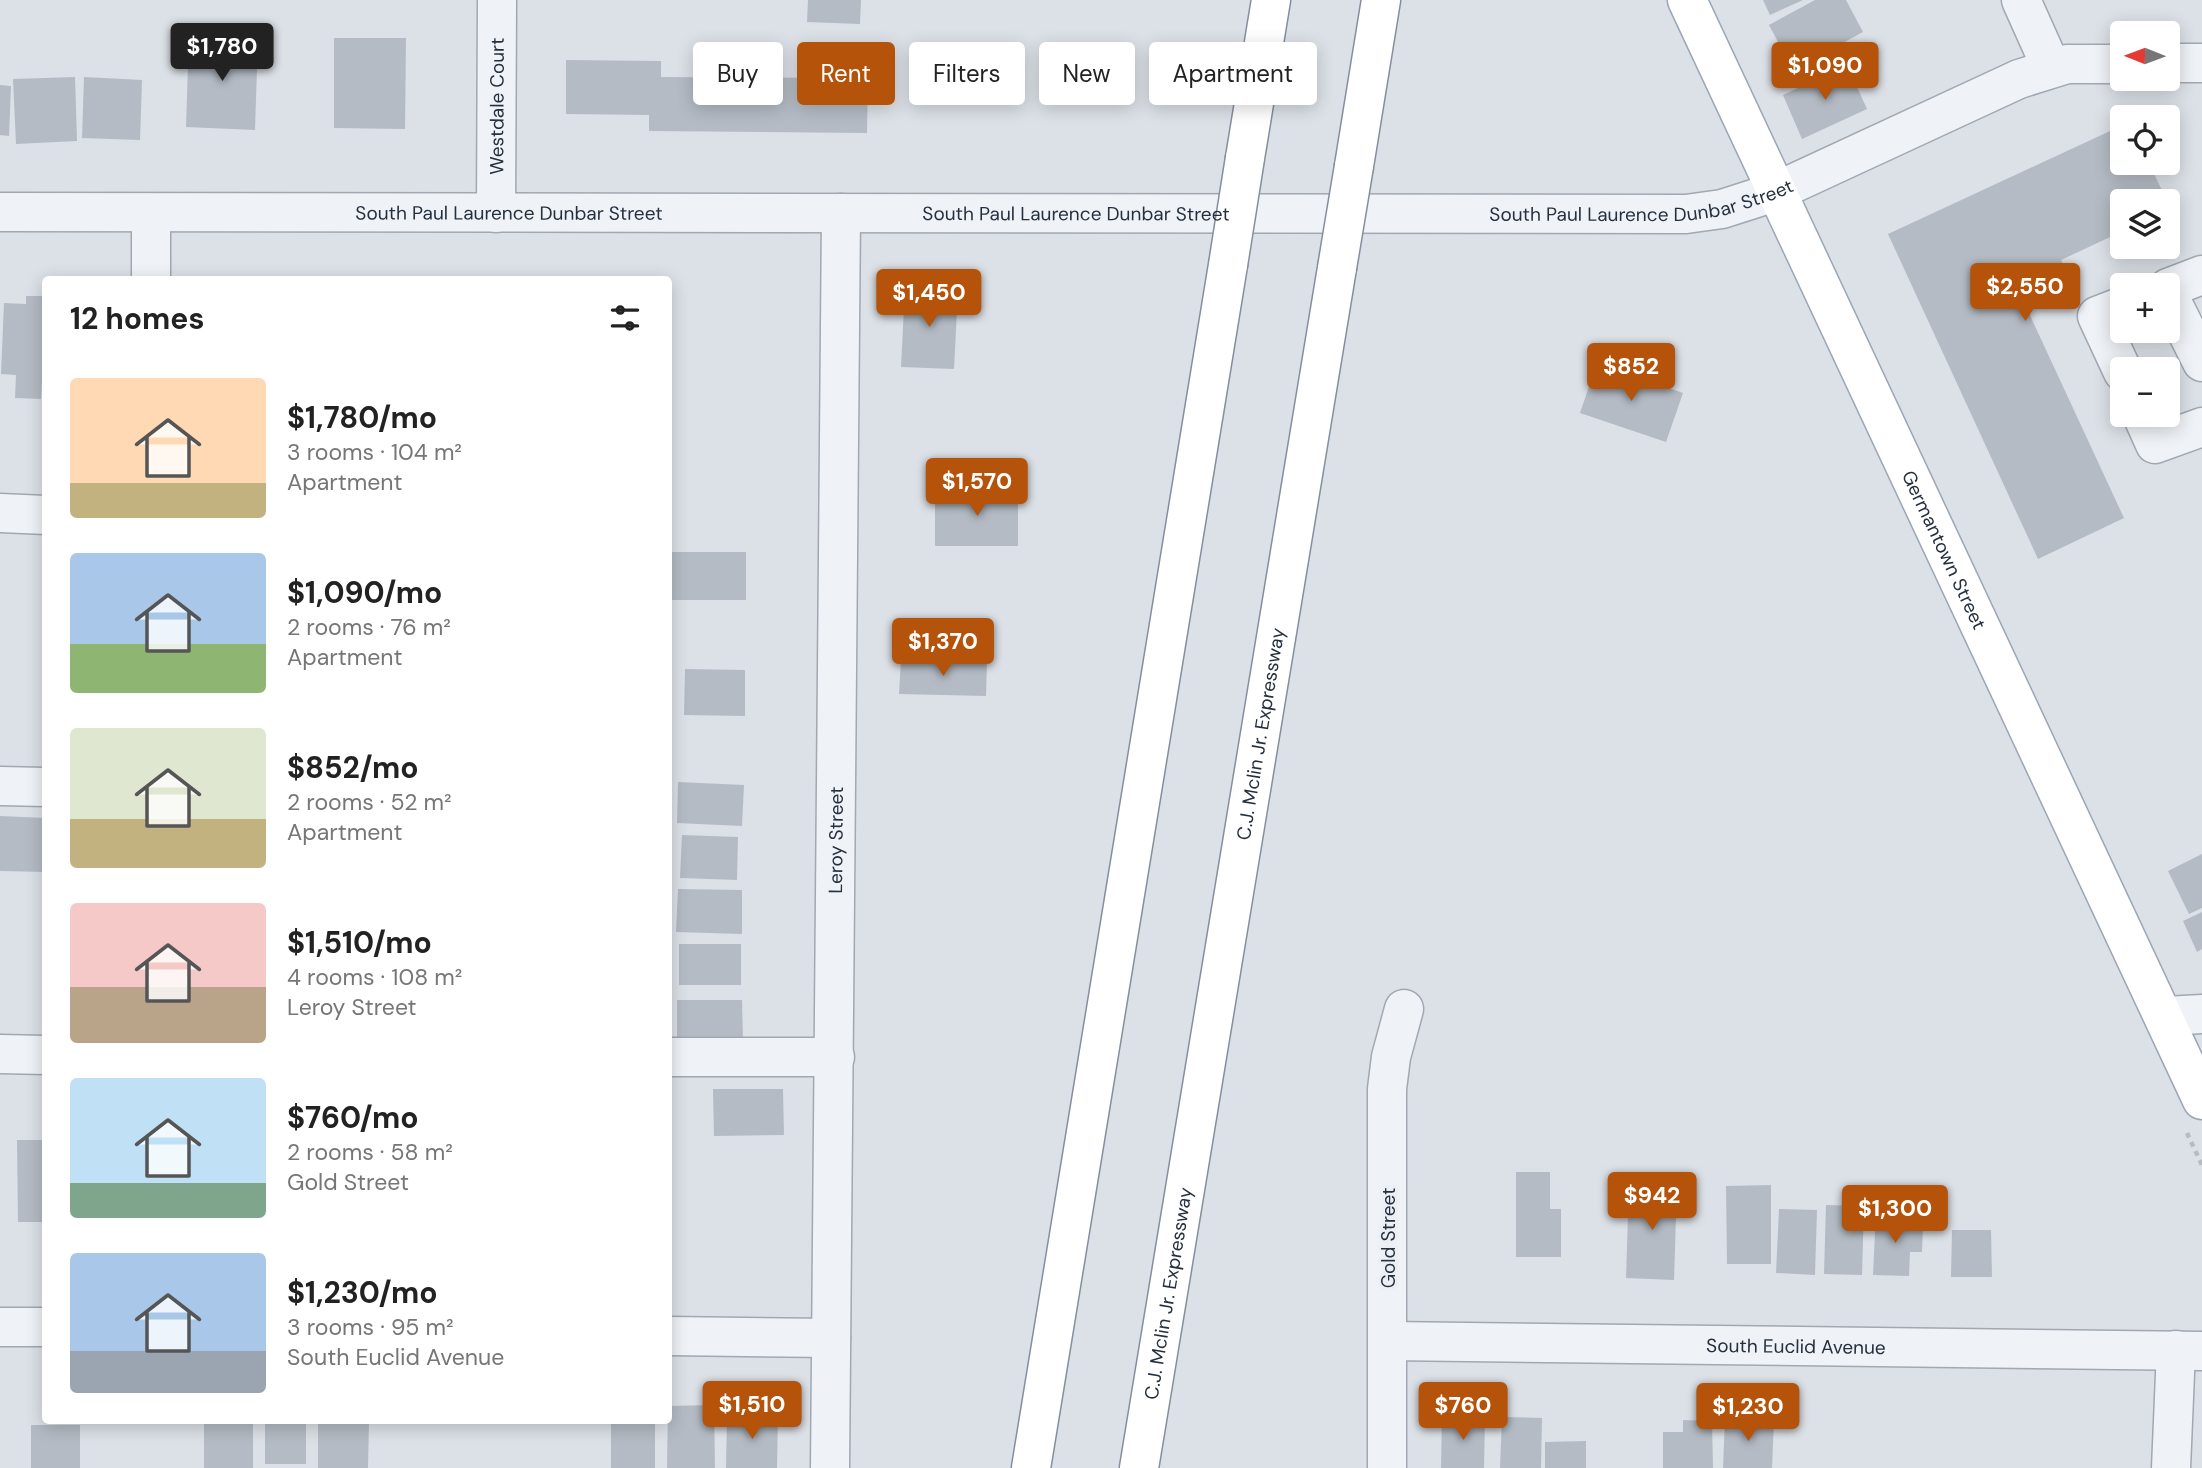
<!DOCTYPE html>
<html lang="en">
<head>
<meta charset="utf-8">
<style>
  :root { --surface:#fff; --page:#f2f2f2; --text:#222; --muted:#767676; --accent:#b45309 }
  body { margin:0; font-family:"DM Sans",sans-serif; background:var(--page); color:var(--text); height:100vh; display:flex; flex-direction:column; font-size:26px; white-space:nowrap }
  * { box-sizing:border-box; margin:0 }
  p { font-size:23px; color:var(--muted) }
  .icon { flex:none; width:38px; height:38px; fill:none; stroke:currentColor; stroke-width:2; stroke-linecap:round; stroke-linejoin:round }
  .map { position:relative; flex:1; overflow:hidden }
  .panel { position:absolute; left:42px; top:276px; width:630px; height:1148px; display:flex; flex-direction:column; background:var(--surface); border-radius:7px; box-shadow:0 4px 18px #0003 }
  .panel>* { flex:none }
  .top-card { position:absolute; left:693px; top:42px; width:665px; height:63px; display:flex; gap:14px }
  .needle { width:46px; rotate:271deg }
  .tools { position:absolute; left:2110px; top:21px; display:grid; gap:14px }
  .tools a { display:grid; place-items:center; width:70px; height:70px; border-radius:7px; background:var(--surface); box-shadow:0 4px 18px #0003; font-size:35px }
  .price { position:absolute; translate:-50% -60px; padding:0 16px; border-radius:7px; background:var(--accent); color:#fff; font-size:23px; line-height:46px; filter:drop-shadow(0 2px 4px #0008) }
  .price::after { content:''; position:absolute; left:50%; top:42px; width:21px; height:16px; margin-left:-10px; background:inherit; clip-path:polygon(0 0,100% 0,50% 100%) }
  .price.selected { background:#222; color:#fff }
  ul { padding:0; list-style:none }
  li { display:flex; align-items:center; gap:21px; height:175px; padding:0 28px }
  li span { display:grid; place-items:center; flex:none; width:196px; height:140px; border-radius:7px; color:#555 }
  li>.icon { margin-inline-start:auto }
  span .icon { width:84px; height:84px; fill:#fffc; stroke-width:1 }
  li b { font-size:30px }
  h2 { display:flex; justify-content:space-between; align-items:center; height:84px; padding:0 28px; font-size:30px }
  .chip { padding:0 24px; border-radius:7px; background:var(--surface); box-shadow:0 4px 18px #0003; font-size:24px; line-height:63px }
  .chip.selected { background:var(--accent); color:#fff }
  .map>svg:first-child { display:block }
</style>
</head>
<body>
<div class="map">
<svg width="2202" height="1468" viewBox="0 0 2202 1468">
  <rect width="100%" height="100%" fill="#dce1e7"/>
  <g fill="#b4bbc4">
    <polygon points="808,0 861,0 860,24 807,22"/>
    <polygon points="1763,0 1803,0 1770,15"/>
    <polygon points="1815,0 1846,0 1863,32 1793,70 1769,25"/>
    <polygon points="189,36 258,38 255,130 186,127"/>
    <polygon points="334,38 406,38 405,129 334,128"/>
    <polygon points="566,60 661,61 661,77 868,78 867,133 649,131 649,115 566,114"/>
    <polygon points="1847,65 1867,109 1802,139 1783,95"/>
    <polygon points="75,77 77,141 16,144 13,79"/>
    <polygon points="84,77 142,80 140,140 82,138"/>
    <polygon points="0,85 11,86 9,136 0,135"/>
    <polygon points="2123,125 2123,163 2149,163 2167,201 2123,201 2123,231 2061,260 2077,296 2052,307 2035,271 2014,281 2124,518 2038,559 1888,234"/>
    <polygon points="905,288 958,291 954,369 901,367"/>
    <polygon points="26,296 46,296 46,381 42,381 41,399 15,398 16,375 1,374 4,303 26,304"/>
    <polygon points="1597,363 1683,393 1666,442 1580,413"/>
    <polygon points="1018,490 1018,546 935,546 935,491"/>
    <polygon points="672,552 746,552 746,600 671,600"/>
    <polygon points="901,659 987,661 986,696 899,694"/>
    <polygon points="685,669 745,670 745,716 684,715"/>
    <polygon points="678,782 744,785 742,826 677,823"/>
    <polygon points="0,816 46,818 46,872 0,871"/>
    <polygon points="682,835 738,837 737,880 680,878"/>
    <polygon points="2202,854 2202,908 2189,914 2168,871"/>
    <polygon points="678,889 742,890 742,934 676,932"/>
    <polygon points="2202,912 2202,949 2197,952 2183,921"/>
    <rect x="679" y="944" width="62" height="41"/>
    <polygon points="677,1000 742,1000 743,1040 677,1040"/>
    <polygon points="713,1089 783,1089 784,1135 714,1136"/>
    <polygon points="17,1140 46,1140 46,1222 18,1222"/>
    <polygon points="1516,1172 1550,1172 1550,1209 1561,1209 1561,1257 1516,1257"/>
    <polygon points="1629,1183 1677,1185 1674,1280 1626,1278"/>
    <polygon points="1771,1185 1771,1264 1727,1264 1726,1186"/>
    <polygon points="1826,1205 1864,1206 1862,1275 1824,1274"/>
    <polygon points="1779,1209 1817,1210 1815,1275 1776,1273"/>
    <polygon points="1876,1211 1900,1212 1900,1225 1923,1226 1922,1252 1910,1252 1909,1276 1873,1275"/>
    <polygon points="1952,1230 1991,1230 1992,1277 1951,1277"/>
    <polygon points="714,1405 715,1468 667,1468 668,1406"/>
    <polygon points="727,1414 778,1416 777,1468 726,1468"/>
    <polygon points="1442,1415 1485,1416 1484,1468 1441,1468"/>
    <polygon points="1502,1417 1542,1418 1541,1468 1500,1468"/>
    <polygon points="1725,1418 1774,1420 1772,1468 1723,1468"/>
    <polygon points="1683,1420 1712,1421 1713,1468 1663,1468 1663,1432 1683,1432"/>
    <rect x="204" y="1421" width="49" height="47"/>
    <rect x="265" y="1421" width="41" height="43"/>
    <polygon points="318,1421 369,1421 368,1468 318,1468"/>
    <rect x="611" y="1421" width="44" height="47"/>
    <rect x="31" y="1425" width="49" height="43"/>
    <polygon points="1586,1441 1586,1468 1545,1468 1545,1442"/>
  </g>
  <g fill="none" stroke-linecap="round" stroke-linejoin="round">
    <g stroke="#a1a8b1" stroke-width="41">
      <g id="minor">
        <polyline points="2021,0 2051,67"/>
        <polyline points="2168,63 2202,63"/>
        <path id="s1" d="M0,212L1686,214L1722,209L1775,192L2019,79L2067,64H2123"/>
        <path id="s2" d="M496,213L497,0"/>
        <polyline points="151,280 151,213"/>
        <polyline points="2168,288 2202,275"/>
        <polyline points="2168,294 2202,362"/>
        <polyline points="2123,306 2097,316 2123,372"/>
        <polyline points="2142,415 2155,444 2202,427"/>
        <polyline points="0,513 46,515"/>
        <polyline points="0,786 46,787"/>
        <polyline points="2165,1016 2202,1014"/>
        <polyline points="0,1054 46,1055"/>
        <polyline points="668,1057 835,1057"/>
        <polyline points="0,1327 46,1327"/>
        <polyline points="668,1336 831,1338"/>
        <path id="s3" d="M1388,1341L2202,1351"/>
        <path id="s4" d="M830,1468L841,213"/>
        <polyline points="1387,1468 1387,1089 1391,1057 1404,1009"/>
        <polyline points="2171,1468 2176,1350"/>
      </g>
    </g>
    <g stroke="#9ba6b4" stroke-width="41">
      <g id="major">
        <path id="s5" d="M1687,0L2202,1100"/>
      </g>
    </g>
    <g stroke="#838f9f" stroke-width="41">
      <g id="highway">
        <polyline points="1245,158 1271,0"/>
        <polyline points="1354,166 1381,0"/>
        <polyline points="1031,1468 1228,265"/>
        <path id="s6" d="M1139,1468L1337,268"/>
      </g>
    </g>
    <polyline stroke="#b6bcc2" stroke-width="4.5" stroke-dasharray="5 5" stroke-linecap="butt" points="2187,1133 2202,1165"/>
    <use href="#minor" stroke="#eff2f6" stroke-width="38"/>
    <use href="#major" stroke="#fff" stroke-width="38"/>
    <use href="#highway" stroke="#fff" stroke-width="38"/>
    <g stroke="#838f9f" stroke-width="41" stroke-linecap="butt">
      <g id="highway-bridge">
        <polyline points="1228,265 1245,158"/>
        <polyline points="1337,268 1354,166"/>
      </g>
    </g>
    <use href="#highway-bridge" stroke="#fff" stroke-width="38"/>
  </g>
  <g text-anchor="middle" stroke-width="7" stroke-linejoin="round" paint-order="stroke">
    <g font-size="19" fill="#25303e" stroke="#ecf0f5">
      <text dy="7" stroke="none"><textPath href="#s2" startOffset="107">Westdale Court</textPath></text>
      <text dy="7" stroke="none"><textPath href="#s1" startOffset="1643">South Paul Laurence Dunbar Street</textPath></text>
      <text dy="7" stroke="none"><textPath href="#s1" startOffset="509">South Paul Laurence Dunbar Street</textPath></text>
      <text dy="7" stroke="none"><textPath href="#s1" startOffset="1076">South Paul Laurence Dunbar Street</textPath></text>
      <text dy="7" stroke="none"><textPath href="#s5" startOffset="607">Germantown Street</textPath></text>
      <text dy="7" stroke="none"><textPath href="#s6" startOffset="744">C.J. Mclin Jr. Expressway</textPath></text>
      <text dy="7" stroke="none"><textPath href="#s4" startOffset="628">Leroy Street</textPath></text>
      <text transform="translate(1388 1238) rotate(-90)" y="7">Gold Street</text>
      <text dy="7" stroke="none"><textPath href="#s6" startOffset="177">C.J. Mclin Jr. Expressway</textPath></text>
      <text dy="7" stroke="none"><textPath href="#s3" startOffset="408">South Euclid Avenue</textPath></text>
    </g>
  </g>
</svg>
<div class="tools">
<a><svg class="needle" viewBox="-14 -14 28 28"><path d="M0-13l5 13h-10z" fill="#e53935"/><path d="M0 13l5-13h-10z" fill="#767676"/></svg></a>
<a><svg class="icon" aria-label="locate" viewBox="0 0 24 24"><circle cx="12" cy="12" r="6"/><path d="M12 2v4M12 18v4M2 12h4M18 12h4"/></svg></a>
<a><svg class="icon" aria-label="layers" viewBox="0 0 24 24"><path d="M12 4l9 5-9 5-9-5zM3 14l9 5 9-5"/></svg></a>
<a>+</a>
<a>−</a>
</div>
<b class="price selected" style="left:222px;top:83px">$1,780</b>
<b class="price" style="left:1825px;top:102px">$1,090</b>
<b class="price" style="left:2025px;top:323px">$2,550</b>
<b class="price" style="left:929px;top:329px">$1,450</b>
<b class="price" style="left:1631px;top:403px">$852</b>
<b class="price" style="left:977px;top:518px">$1,570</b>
<b class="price" style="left:943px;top:678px">$1,370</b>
<b class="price" style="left:1652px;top:1232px">$942</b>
<b class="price" style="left:1895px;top:1245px">$1,300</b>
<b class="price" style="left:752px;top:1441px">$1,510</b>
<b class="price" style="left:1463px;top:1442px">$760</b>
<b class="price" style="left:1748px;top:1443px">$1,230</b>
<div class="top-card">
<a class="chip">Buy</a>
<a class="chip selected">Rent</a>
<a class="chip">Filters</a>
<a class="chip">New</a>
<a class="chip">Apartment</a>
</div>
<section class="panel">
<h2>12 homes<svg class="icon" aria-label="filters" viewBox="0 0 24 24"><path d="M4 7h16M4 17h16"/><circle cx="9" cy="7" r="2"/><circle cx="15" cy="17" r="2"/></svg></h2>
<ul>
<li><span style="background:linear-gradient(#ffd9b3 75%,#c2b280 0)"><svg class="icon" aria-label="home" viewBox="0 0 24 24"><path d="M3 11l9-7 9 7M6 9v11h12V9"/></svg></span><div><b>$1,780/mo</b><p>3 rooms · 104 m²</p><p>Apartment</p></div></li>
<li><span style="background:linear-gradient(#a9c7e8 65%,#8fb573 0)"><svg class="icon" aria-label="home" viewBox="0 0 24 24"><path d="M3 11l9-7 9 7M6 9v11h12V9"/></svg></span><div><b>$1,090/mo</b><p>2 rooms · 76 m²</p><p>Apartment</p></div></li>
<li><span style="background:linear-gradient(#dfe7d0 65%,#c2b280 0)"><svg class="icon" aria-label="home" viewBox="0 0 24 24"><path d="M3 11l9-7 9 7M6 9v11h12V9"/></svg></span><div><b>$852/mo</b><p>2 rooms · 52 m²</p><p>Apartment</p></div></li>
<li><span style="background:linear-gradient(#f6c9c9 60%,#b9a48a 0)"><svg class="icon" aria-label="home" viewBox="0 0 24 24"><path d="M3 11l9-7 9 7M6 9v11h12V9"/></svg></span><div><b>$1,510/mo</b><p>4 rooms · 108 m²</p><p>Leroy Street</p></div></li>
<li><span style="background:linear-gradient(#bfe0f5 75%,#7fa58c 0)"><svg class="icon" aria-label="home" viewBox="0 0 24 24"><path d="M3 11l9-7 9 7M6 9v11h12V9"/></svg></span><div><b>$760/mo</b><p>2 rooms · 58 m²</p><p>Gold Street</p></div></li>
<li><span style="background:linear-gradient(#a9c7e8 70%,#9aa5b1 0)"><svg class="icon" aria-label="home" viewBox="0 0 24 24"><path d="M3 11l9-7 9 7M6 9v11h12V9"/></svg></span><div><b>$1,230/mo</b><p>3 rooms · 95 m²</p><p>South Euclid Avenue</p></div></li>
</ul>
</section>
</div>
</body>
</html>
